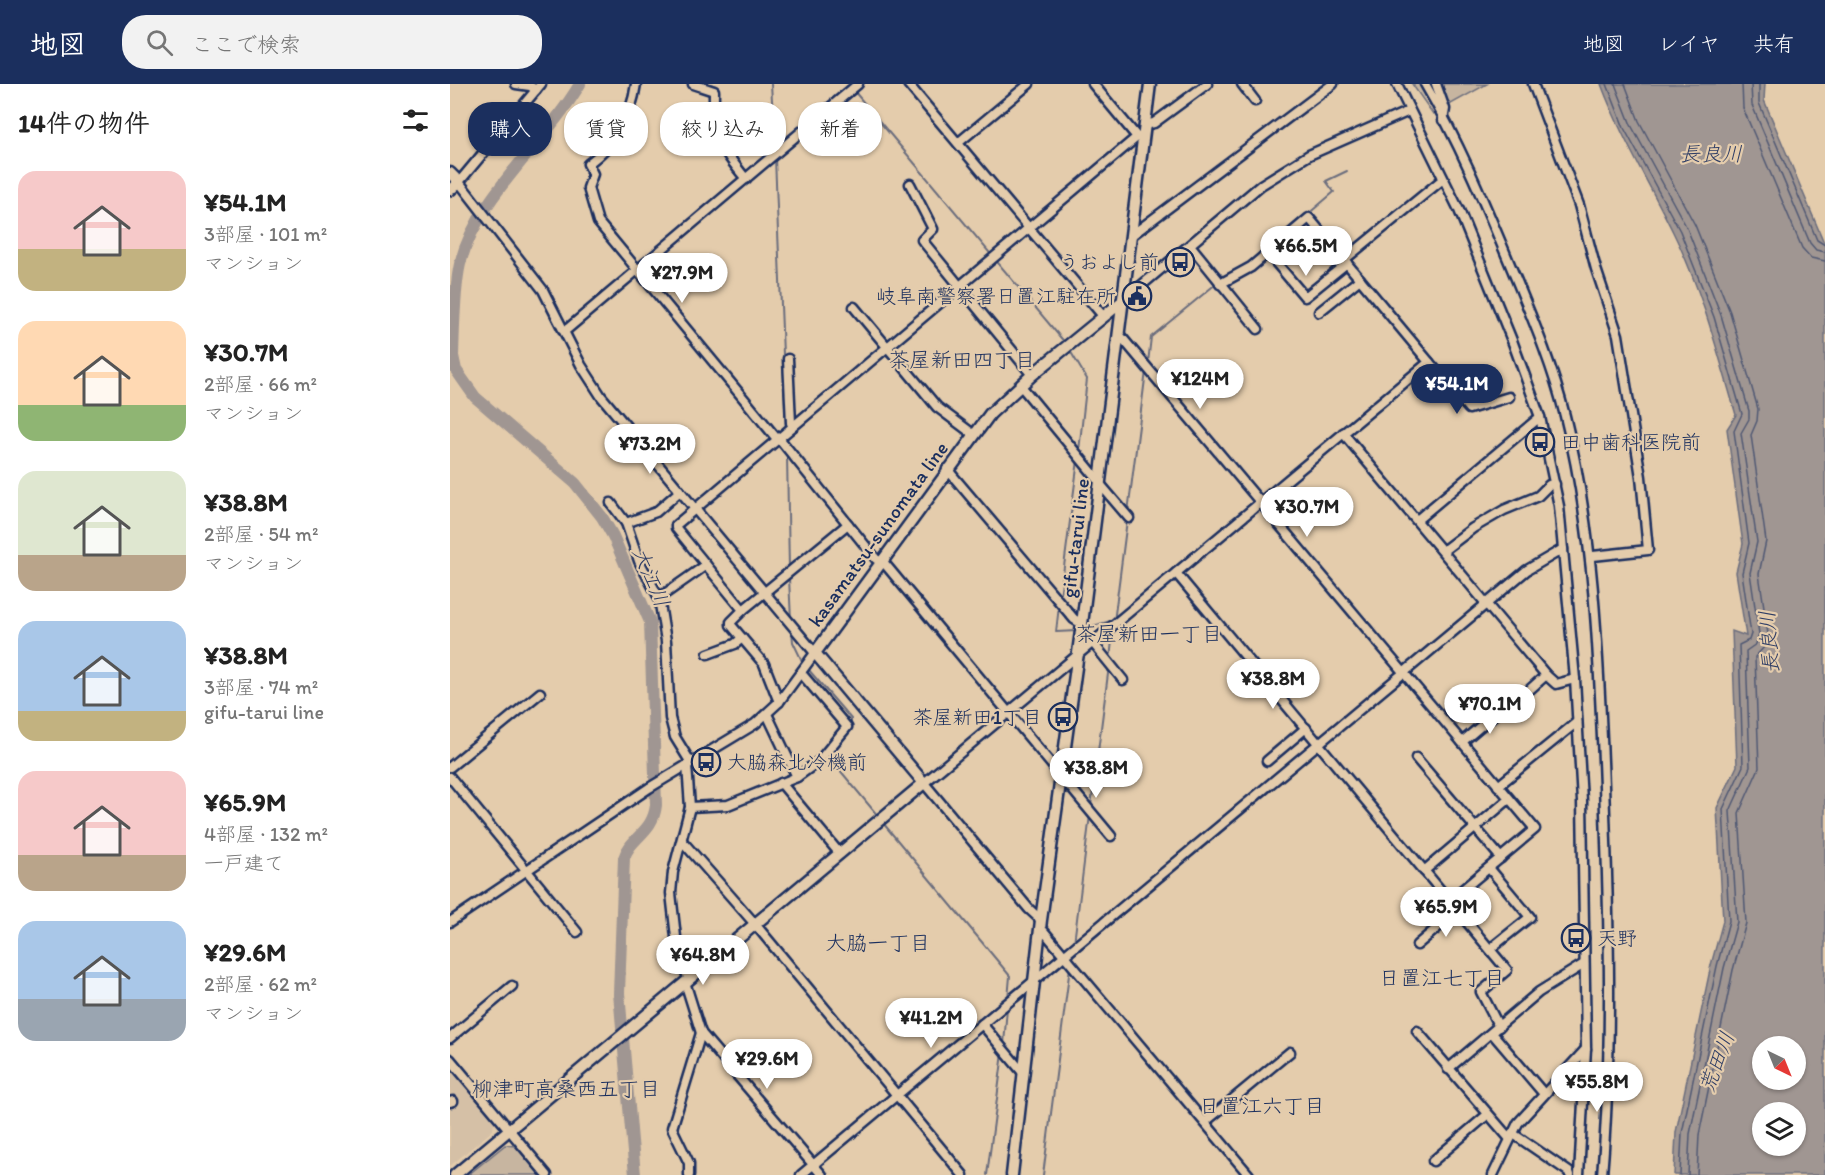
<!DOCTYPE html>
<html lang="ja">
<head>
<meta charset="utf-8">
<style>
  :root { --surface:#fff; --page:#f2f2f2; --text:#222; --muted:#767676; --accent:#1b2f5e }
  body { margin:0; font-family:Itim,"Klee One",sans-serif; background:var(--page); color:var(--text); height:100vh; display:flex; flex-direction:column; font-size:22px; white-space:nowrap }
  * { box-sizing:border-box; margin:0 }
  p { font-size:20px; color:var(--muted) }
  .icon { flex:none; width:33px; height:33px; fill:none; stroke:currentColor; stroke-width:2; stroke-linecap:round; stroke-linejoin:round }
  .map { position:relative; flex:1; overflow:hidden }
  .sheet { display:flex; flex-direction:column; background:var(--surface); width:450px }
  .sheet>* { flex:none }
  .top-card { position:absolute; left:18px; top:18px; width:570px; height:54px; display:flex; gap:12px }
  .needle { width:39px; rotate:137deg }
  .fabs { position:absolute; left:1302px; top:952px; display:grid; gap:12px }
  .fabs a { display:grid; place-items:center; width:54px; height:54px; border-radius:50%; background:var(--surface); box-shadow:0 2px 4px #0004; font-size:30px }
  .price { position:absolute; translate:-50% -51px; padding:0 14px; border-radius:21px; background:#fff; color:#222; font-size:20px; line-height:39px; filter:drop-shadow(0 2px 3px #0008) }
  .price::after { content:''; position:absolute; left:50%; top:36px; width:18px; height:14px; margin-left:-9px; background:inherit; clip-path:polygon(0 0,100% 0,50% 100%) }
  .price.on { background:var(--accent); color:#fff }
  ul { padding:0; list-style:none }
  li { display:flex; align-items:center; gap:18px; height:150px; padding:0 18px }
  li span { display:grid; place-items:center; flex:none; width:168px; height:120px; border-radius:18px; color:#555 }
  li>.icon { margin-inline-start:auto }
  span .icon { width:72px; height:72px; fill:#fffc; stroke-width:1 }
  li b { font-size:26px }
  h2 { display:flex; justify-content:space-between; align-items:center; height:72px; padding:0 18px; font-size:26px }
  .chip { padding:0 21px; border-radius:24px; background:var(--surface); box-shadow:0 2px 4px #0004; font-size:21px; line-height:54px }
  .chip.on { background:var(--accent); color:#fff }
  header { display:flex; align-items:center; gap:36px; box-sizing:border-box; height:84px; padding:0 30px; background:var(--accent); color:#fff }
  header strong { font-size:28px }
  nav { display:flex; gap:33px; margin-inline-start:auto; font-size:21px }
  .search { width:420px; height:54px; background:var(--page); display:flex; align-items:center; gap:15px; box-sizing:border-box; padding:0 21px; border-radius:24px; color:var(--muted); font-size:22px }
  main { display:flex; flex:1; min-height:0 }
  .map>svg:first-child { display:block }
</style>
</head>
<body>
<header>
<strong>地図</strong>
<div class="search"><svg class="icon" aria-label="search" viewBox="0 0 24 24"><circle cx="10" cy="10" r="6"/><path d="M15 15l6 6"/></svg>ここで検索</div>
<nav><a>地図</a><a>レイヤ</a><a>共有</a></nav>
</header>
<main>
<section class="sheet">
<h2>14件の物件<svg class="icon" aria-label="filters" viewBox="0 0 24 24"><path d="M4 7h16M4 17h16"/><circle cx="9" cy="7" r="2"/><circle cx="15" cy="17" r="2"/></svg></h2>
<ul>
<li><span style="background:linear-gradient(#f6c9c9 65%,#c2b280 0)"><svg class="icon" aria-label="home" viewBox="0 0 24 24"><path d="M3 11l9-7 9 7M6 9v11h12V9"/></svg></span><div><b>¥54.1M</b><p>3部屋 · 101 m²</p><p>マンション</p></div></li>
<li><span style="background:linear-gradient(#ffd9b3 70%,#8fb573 0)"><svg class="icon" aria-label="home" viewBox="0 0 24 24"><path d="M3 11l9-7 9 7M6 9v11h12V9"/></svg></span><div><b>¥30.7M</b><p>2部屋 · 66 m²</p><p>マンション</p></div></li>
<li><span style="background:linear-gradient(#dfe7d0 70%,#b9a48a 0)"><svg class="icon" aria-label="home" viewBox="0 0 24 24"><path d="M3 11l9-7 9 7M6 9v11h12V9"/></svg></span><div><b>¥38.8M</b><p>2部屋 · 54 m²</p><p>マンション</p></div></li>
<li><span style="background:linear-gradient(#a9c7e8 75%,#c2b280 0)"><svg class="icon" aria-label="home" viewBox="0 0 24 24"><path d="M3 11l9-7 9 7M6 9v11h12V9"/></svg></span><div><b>¥38.8M</b><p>3部屋 · 74 m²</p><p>gifu-tarui line</p></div></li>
<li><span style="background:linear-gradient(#f6c9c9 70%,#b9a48a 0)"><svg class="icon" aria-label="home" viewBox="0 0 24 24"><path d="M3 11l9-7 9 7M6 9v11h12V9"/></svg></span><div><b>¥65.9M</b><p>4部屋 · 132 m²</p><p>一戸建て</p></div></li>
<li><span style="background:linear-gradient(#a9c7e8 65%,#9aa5b1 0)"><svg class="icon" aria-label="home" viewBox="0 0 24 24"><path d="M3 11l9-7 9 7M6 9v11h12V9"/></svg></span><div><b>¥29.6M</b><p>2部屋 · 62 m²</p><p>マンション</p></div></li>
</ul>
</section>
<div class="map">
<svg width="1375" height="1091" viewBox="0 0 1375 1091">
  <rect width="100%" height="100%" fill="#e4ccac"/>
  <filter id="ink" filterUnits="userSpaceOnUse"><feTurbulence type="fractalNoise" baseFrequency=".0167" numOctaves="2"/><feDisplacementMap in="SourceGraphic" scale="12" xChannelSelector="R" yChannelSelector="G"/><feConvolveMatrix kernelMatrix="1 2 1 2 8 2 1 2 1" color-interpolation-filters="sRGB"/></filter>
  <g filter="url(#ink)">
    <polygon fill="#d5c0a6" points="0,982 44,1035 43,1046 0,1082"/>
    <g fill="#c7b5a0" stroke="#71727f" stroke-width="1.5">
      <polygon points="962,0 1037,0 983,30"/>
      <polygon points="55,1061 65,1062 90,1091 18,1091"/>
    </g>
    <path fill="#a09692" stroke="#6b6d7d" stroke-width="1.5" fill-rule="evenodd" d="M1151,0H1315L1314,16L1375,161V1091H1224L1226,1048L1261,881L1273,837L1267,724L1287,682L1282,547L1296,552L1286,488L1293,460L1277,345L1286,331C1268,269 1252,206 1223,148C1198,97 1172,55 1151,0ZM1312,963H1346V996H1312ZM1312,1029H1346V1062H1312Z"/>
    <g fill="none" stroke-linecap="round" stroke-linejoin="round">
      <g stroke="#505873" stroke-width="1.5">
        <polyline points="1157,0 1174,44 1230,147 1264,233 1292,330 1284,347 1299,459 1292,489 1301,550 1299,556 1289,561 1293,682 1273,725 1279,837 1267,882 1232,1049 1230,1091"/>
        <polyline points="1165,0 1181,41 1237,144 1271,231 1299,327 1299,335 1291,349 1307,458 1300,489 1309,550 1306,560 1296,567 1300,683 1280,727 1287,838 1274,884 1240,1050 1238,1091"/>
        <polyline points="1175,0 1189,37 1245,141 1280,228 1308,325 1307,337 1301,351 1316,457 1309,490 1318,550 1315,562 1305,573 1309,684 1289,729 1296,839 1283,886 1249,1051 1247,1091"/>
        <polyline points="1292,0 1293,24 1352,164 1361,174 1375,177"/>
        <polyline points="1301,0 1302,21 1360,159 1366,166 1375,168"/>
        <polyline points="1309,0 1309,19 1367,156 1375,161"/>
      </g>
      <g stroke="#6b6d7d" stroke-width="2">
        <polyline points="321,0 325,65"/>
        <polyline points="404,7 616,260"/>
        <polyline points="325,74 336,344"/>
        <polyline points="857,131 884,108 876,97 897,87"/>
        <polyline points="619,265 637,295 629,367"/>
        <polyline points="698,279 701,253 767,199"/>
        <polyline points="337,371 339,485"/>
        <polyline points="678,428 696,287"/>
        <polyline points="339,494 341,536"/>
        <polyline points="610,513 628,376"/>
        <polyline points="609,522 606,548 627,547"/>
        <polyline points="664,538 677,436"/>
        <polyline points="636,544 664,536"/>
        <polyline points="342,547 343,558 354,581"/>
        <polyline points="660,576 663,546"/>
        <polyline points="358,585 401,635 401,644"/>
        <polyline points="390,658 379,673 428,732"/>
        <polyline points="641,722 659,582"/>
        <polyline points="433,739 560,892 558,915"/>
        <polyline points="624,859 640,731"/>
        <polyline points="554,960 557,924"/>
        <polyline points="537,1091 553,969"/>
        <polyline points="593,1091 620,883"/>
      </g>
      <path stroke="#a09692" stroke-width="12" d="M130,0C95,60 28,110 10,180C4,206 4,244 3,272L6,286L25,313L125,399L152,433L163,452L200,538L206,721C203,749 181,752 174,774L169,909L185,1091"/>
      <g stroke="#1b2f5e" stroke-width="13">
        <g id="minor">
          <polyline points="66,0 80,2 86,6"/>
          <path d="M186,0C181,35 166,59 138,80L143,90L138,104L148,138L327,355"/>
          <path d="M243,0L264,7C263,51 269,62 296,95"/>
          <polyline points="458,0 653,232"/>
          <polyline points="643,0 687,53"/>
          <polyline points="792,0 805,17"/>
          <polyline points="947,0 1009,126 1063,259 1090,333 1109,422 1125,595 1132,717 1136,964 1129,1091"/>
          <path d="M975,0C1008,56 1034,118 1059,178C1080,229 1102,279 1115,332C1145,452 1149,579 1154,702C1159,832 1163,962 1152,1091"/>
          <polyline points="986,0 995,25 993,36"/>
          <polyline points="1083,0 1129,121 1146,185 1168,251 1191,393 1198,466 1143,472"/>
          <polyline points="695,41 704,39 757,0"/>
          <polyline points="508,59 579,0"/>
          <polyline points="460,100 483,145 472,156 582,291"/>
          <polyline points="682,151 883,0"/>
          <polyline points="740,161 808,245"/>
          <polyline points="818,169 855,213 897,179"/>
          <polyline points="770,200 801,183 859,134 894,176"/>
          <polyline points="674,216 811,101 859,71 959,27"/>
          <polyline points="404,223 487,323 523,350"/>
          <polyline points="869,228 910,195"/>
          <polyline points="115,247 408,0"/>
          <polyline points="669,250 1085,745 999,817"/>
          <polyline points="338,275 341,339 343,342"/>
          <polyline points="979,278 1019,325 1059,313"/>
          <polyline points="571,302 650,398"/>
          <polyline points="893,349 1096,591 1106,600 1125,595"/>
          <polyline points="329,354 426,475 435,480 661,752"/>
          <polyline points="497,385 624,535 632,540"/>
          <polyline points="650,400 679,434"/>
          <polyline points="161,419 176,439 189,477 209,514 216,557 220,634 225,653 241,679"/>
          <polyline points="967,436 1090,333"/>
          <polyline points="176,439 206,428 230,407"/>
          <polyline points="994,466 1023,444 1054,426 1088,412 1099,401 1105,400"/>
          <polyline points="726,489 1057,886 1031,908 1049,943"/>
          <polyline points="209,514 256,481"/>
          <polyline points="293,526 398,440"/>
          <polyline points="643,559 673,596"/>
          <polyline points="258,570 285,560 292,554"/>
          <polyline points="329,618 314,580 281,541 281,538 293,526 226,444 226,441 687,53 693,55"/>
          <polyline points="1058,625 1096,591"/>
          <polyline points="317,630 347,693"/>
          <polyline points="1012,658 1052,624"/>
          <polyline points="966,674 1051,774"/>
          <polyline points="817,677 856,644"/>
          <polyline points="237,681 240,723 223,788 221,809 228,871 239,895"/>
          <polyline points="0,683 90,609"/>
          <polyline points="0,693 127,848"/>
          <polyline points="331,699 390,770"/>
          <polyline points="1048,702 1127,638"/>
          <polyline points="240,723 278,721 347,693 369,677 397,643 351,589"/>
          <polyline points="233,758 305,840 513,1091"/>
          <polyline points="1039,784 1080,833 1040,865"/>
          <polyline points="974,787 1059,715"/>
          <polyline points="591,836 579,825 474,699 979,278 894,176 993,95"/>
          <polyline points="0,838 199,704 305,640 329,618 365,569 151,312 131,281 93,206 9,98 91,0"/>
          <polyline points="591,844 799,1091"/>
          <polyline points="967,861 1008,826"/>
          <polyline points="235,898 251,949 372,1091"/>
          <polyline points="532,940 574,990"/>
          <polyline points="967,947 1059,1054"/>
          <polyline points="1042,949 1094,1010"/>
          <polyline points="0,954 62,902"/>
          <polyline points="0,975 97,1091"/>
          <polyline points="998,985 1089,908 1134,880"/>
          <polyline points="0,1018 3,1017"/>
          <polyline points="755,1038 840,968"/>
          <polyline points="1062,1049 1119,1088 1120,1091"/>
          <polyline points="983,1077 1037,1031"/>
          <polyline points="239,1091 239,1079 222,1044 251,949"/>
          <polyline points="351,1091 1077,486 1113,465"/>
          <polyline points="1043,1091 1068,1039 1136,965"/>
        </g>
      </g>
      <g stroke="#1b2f5e" stroke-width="15">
        <g id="major">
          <polyline points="0,89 9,98 0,106"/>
          <polyline points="5,1091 474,699 365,569 540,330 582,291 674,216"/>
          <polyline points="562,1091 591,836 632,540 700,0"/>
        </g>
      </g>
      <use href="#minor" stroke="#e4ccac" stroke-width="8"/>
      <use href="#major" stroke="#e4ccac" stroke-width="10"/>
    </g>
  </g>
  <defs>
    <g id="bus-ring" transform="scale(1.5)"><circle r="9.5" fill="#e4ccac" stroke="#1b2f5e" stroke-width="1.5"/><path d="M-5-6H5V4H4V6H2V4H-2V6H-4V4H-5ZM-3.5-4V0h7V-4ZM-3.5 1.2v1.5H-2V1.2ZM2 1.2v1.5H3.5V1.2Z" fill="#1b2f5e"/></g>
    <g id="civic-ring" transform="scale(1.5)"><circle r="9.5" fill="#e4ccac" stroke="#1b2f5e" stroke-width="1.5"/><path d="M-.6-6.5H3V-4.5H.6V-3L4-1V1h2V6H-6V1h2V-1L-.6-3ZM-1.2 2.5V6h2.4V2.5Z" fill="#1b2f5e"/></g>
  </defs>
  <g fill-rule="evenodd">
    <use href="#bus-ring" x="730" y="178"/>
    <use href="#civic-ring" x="687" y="212"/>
    <use href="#bus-ring" x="1090" y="358"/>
    <use href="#bus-ring" x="613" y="633"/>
    <use href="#bus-ring" x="256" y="678"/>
    <use href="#bus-ring" x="1126" y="854"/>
  </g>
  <g text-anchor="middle" stroke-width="4.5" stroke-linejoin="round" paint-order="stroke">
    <g font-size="20" fill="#1b2f5e" stroke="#e4ccac" text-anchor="end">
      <text x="709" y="185">うおよし前</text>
      <text x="666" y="219">岐阜南警察署日置江駐在所</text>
      <text x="1111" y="365" text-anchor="start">田中歯科医院前</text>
      <text x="592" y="640">茶屋新田1丁目</text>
      <text x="277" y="685" text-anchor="start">大脇森北冷機前</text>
      <text x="1147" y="861" text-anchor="start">天野</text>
    </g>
    <g font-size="20" fill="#1b2f5e" stroke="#e4ccac">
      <text transform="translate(428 450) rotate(-54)" y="7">kasamatsu-sunomata line</text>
      <text transform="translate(625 454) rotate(-83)" y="7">gifu-tarui line</text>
    </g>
    <g font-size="21" font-style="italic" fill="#2f3e66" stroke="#e4ccac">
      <text x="1261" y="77">長良川</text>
      <text transform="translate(201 493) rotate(67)" y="7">大江川</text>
      <text transform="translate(1319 558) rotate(-94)" y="7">長良川</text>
      <text transform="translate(1267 978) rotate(-69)" y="7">荒田川</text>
    </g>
    <g font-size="21" fill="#1b2f5e" stroke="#e4ccac">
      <text x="512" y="283">茶屋新田四丁目</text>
      <text x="699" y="557">茶屋新田一丁目</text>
      <text x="428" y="866">大脇一丁目</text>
      <text x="992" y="901">日置江七丁目</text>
      <text x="116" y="1012">柳津町高桑西五丁目</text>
      <text x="812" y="1029">日置江六丁目</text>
    </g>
  </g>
</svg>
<div class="fabs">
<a><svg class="needle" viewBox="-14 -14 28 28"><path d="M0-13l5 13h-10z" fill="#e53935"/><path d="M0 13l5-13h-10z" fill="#767676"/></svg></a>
<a><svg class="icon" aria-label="layers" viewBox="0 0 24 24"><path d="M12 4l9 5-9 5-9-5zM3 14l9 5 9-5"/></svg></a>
</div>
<b class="price" style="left:856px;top:193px">¥66.5M</b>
<b class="price" style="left:232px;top:220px">¥27.9M</b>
<b class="price" style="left:750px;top:326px">¥124M</b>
<b class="price on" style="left:1007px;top:331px">¥54.1M</b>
<b class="price" style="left:200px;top:391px">¥73.2M</b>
<b class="price" style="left:857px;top:454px">¥30.7M</b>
<b class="price" style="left:823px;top:626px">¥38.8M</b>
<b class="price" style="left:1040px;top:651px">¥70.1M</b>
<b class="price" style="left:646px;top:715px">¥38.8M</b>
<b class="price" style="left:996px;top:854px">¥65.9M</b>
<b class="price" style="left:253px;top:902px">¥64.8M</b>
<b class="price" style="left:481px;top:965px">¥41.2M</b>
<b class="price" style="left:317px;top:1006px">¥29.6M</b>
<b class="price" style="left:1147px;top:1029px">¥55.8M</b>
<div class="top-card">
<a class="chip on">購入</a>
<a class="chip">賃貸</a>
<a class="chip">絞り込み</a>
<a class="chip">新着</a>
</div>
</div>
</main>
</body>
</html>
